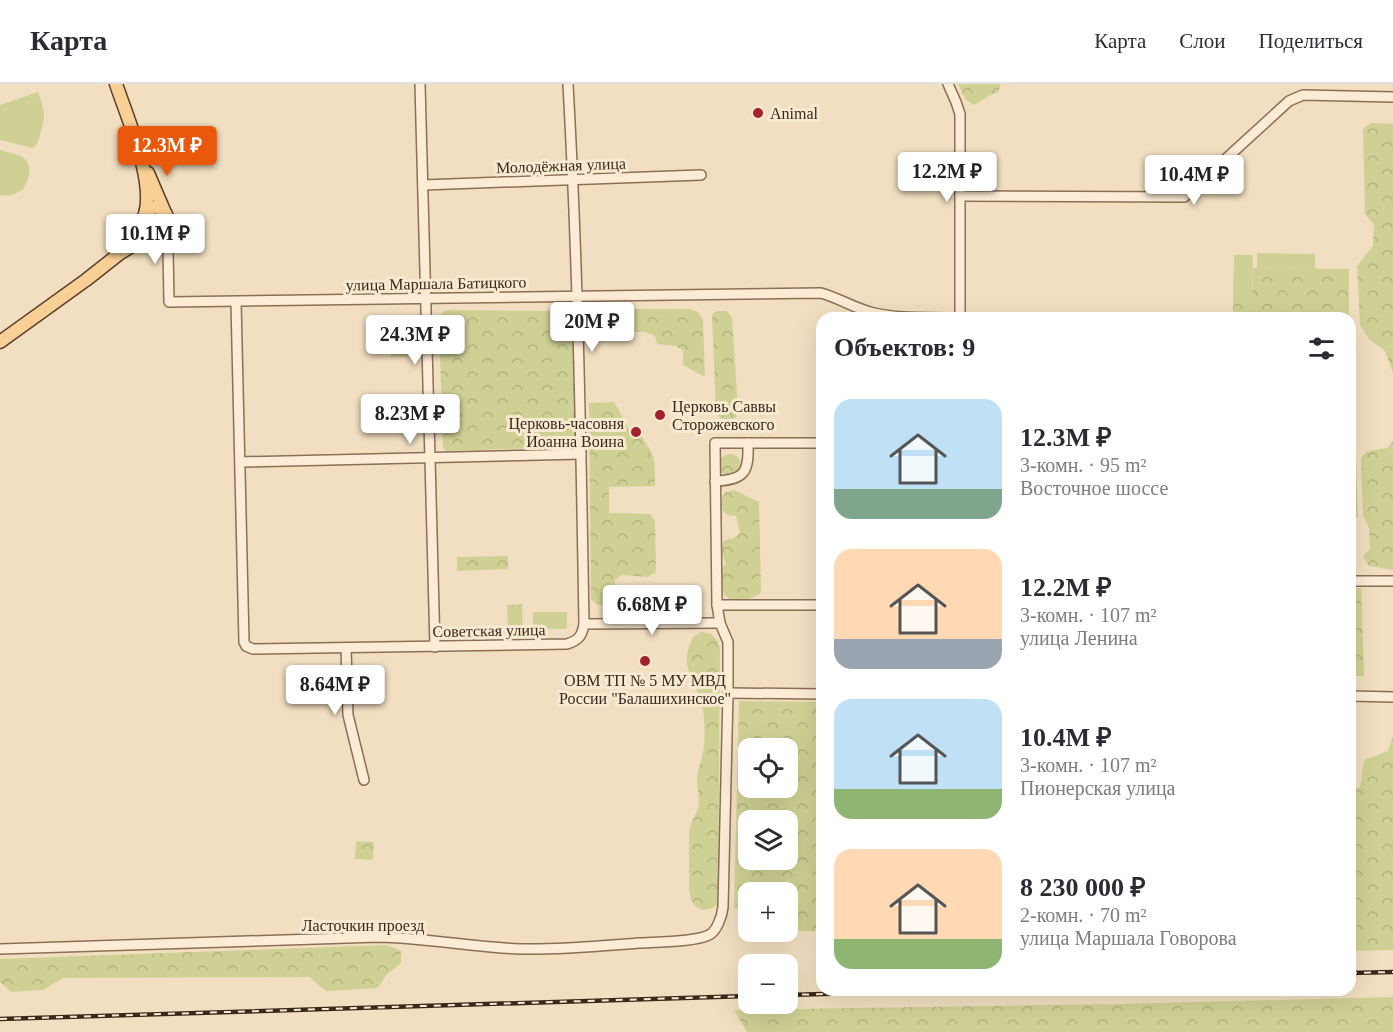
<!DOCTYPE html>
<html lang="ru">
<head>
<meta charset="utf-8">
<style>
  :root { --surface:#fff; --page:#f7f7f7; --text:#2b2b33; --muted:#7c7c81; --line:#e1e1e2; --accent:#ea580c }
  body { margin:0; font-family:Georgia,serif; background:var(--page); color:var(--text); height:100vh; display:flex; flex-direction:column; font-size:22px; white-space:nowrap }
  * { box-sizing:border-box; margin:0 }
  p { font-size:20px; color:var(--muted) }
  .icon { flex:none; width:33px; height:33px; fill:none; stroke:currentColor; stroke-width:2; stroke-linecap:round; stroke-linejoin:round }
  .map { position:relative; flex:1; overflow:hidden }
  .panel { position:absolute; left:816px; top:228px; width:540px; height:684px; display:flex; flex-direction:column; background:var(--surface); border-radius:18px; box-shadow:0 6px 24px #0002 }
  .panel>* { flex:none }
  .buttons { position:absolute; left:738px; top:654px; display:grid; gap:12px }
  .buttons a { display:grid; place-items:center; width:60px; height:60px; border-radius:12px; background:var(--surface); box-shadow:0 6px 24px #0002; font-size:30px }
  .price { position:absolute; translate:-50% -51px; padding:0 14px; border-radius:6px; background:#fff; color:#222; font-size:20px; line-height:39px; filter:drop-shadow(0 2px 3px #0008) }
  .price::after { content:''; position:absolute; left:50%; top:36px; width:18px; height:14px; margin-left:-9px; background:inherit; clip-path:polygon(0 0,100% 0,50% 100%) }
  .price.active { background:var(--accent); color:#fff }
  ul { padding:0; list-style:none }
  li { display:flex; align-items:center; gap:18px; height:150px; padding:0 18px }
  li span { display:grid; place-items:center; flex:none; width:168px; height:120px; border-radius:18px; color:#555 }
  li>.icon { margin-inline-start:auto }
  span .icon { width:72px; height:72px; fill:#fffc; stroke-width:1 }
  li b { font-size:26px }
  h2 { display:flex; justify-content:space-between; align-items:center; height:72px; padding:0 18px; font-size:26px }
  header { display:flex; align-items:center; gap:36px; box-sizing:border-box; height:84px; padding:0 30px; background:var(--surface); border-bottom:2px solid var(--line) }
  header strong { font-size:28px }
  nav { display:flex; gap:33px; margin-inline-start:auto; font-size:21px }
  .map>svg:first-child { display:block }
</style>
</head>
<body>
<header>
<strong>Карта</strong>
<nav><a>Карта</a><a>Слои</a><a>Поделиться</a></nav>
</header>
<div class="map">
<svg width="1393" height="948" viewBox="0 0 1393 948">
  <defs>
    <pattern id="forest-crowns" width="20" height="18" patternUnits="userSpaceOnUse" patternTransform="scale(1.5)"><rect width="20" height="18" fill="#cfd194"/><path d="M2 6a3 3 0 1 1 6 0M12 15a3 3 0 1 1 6 0" fill="none" stroke="#b3b37f"/></pattern>
  </defs>
  <rect width="100%" height="100%" fill="#f2dfc1"/>
  <g fill="#cfd194">
    <path d="M38,8C45,28 46,31 40,51C38,57 38,60 33,64L0,56V21Z"/>
    <path d="M0,66C8,69 22,70 27,77C32,84 28,99 23,105C17,110 7,113 0,111Z"/>
    <polygon points="1257,169 1315,170 1315,185 1257,184"/>
    <polygon points="1234,171 1253,171 1252,214 1233,213"/>
    <polygon points="1350,368 1356,368 1358,434 1350,433"/>
    <rect x="533" y="528" width="34" height="17"/>
  </g>
  <g fill="url(#forest-crowns)" fill-rule="evenodd">
    <path d="M958,0H1001L998,8C989,11 982,17 974,21L966,16Z"/>
    <polygon points="1371,39 1393,40 1393,289 1385,267 1369,255 1360,241 1357,182 1373,162 1374,141 1365,130 1363,45"/>
    <polygon points="1253,184 1349,185 1349,234 1233,232 1233,213 1252,213"/>
    <path d="M690,225L698,228L703,236L705,293L683,281V267L676,262L657,260L655,252C640,243 621,251 604,246L602,238V229L611,225Z"/>
    <polygon points="446,226 561,227 565,229 572,235 576,356 572,363 446,367 443,363 439,237 441,230"/>
    <polygon points="719,227 727,227 732,234 738,325 736,334 723,336 716,329 712,232 714,228"/>
    <polygon points="390,244 414,244 414,273 391,273"/>
    <path d="M614,318L627,341L630,352L642,353C656,374 655,377 655,402L609,403V429L650,430L655,437L656,488L648,493L622,491L615,496L611,514L606,521H597L591,515L589,319Z"/>
    <polygon points="1393,357 1393,486 1369,482 1363,472 1370,465 1369,444 1363,431 1361,374 1367,367 1387,364"/>
    <circle cx="730" cy="381" r="11"/>
    <path d="M734,406L759,418L761,509C750,516 729,523 722,506C720,500 720,492 720,486L726,480L720,464L725,456L734,454L740,449L736,432L727,431L721,425V417L725,408Z"/>
    <polygon points="508,472 508,485 457,487 457,473"/>
    <polygon points="1350,504 1361,504 1364,592 1350,592"/>
    <polygon points="522,520 523,545 508,546 507,521"/>
    <path d="M702,548L711,550L717,556L720,564L718,821C701,832 690,823 689,804V749C690,739 696,732 698,723C700,713 697,704 697,695C697,686 702,677 703,668C705,657 705,637 703,626C699,598 675,584 694,552Z"/>
    <path d="M739,617L822,618V847H788V808H748V847H740L739,825L734,824ZM748,664H788V704H748ZM748,736H788V776H748Z"/>
    <polygon points="1393,652 1393,866 1350,867 1350,706 1360,703 1364,676 1388,667"/>
    <polygon points="356,757 374,758 373,776 355,775"/>
    <polygon points="387,861 401,867 401,879 386,891 378,904 326,907 309,893 63,894 43,906 11,908 0,898 0,875"/>
    <polygon points="1393,913 1393,948 747,948 734,926 1118,920"/>
  </g>
  <g fill="none" stroke-linecap="round" stroke-linejoin="round">
    <g stroke="#8d6e57" stroke-width="12">
      <g id="minor">
        <polyline points="420,0 435,563"/>
        <polyline points="948,0 956,18 960,30 960,234"/>
        <polyline points="423,101 701,91"/>
        <polyline points="960,112 1184,113 1289,17 1303,11 1393,13"/>
        <path d="M164,142L168,165L169,218L821,209C839,214 856,225 874,229C900,235 928,233 955,234"/>
        <path d="M236,218L244,558L246,562L253,565L567,560C579,556 582,552 584,540C581,360 578,180 568,0"/>
        <polyline points="240,378 581,370"/>
        <path d="M715,397C745,396 749,388 748,359"/>
        <polyline points="1350,497 1393,497"/>
        <polyline points="717,521 822,521"/>
        <polyline points="584,540 720,539"/>
        <polyline points="346,564 348,631 364,696"/>
        <polyline points="728,609 822,610"/>
        <polyline points="1350,612 1393,613"/>
        <path d="M0,865L378,853C426,854 473,863 520,865C560,866 600,862 640,859C657,858 695,858 709,851C717,847 722,832 723,823L728,609V558L720,539L717,521L715,359H822"/>
      </g>
    </g>
    <g stroke="#5a3d2b" stroke-width="15">
      <g id="major">
        <path d="M116,0C127,33 155,97 145,130C141,142 134,153 126,162"/>
        <polyline points="148,89 166,131"/>
        <path d="M0,258L86,196L119,170L159,145C181,132 151,113 145,131C141,141 151,146 159,145"/>
      </g>
    </g>
    <use href="#minor" stroke="#fcecd5" stroke-width="9"/>
    <use href="#major" stroke="#f8d095" stroke-width="12"/>
    <g stroke="#3b281c" stroke-width="4.5">
      <g id="rail">
        <polyline points="1350,889 1393,888"/>
        <polyline points="788,911 960,906"/>
        <polyline points="0,935 748,912"/>
      </g>
    </g>
    <use href="#rail" stroke="#f8e9d1" stroke-width="2" stroke-dasharray="7" stroke-linecap="butt"/>
  </g>
  <g fill="#a1212e" stroke="#f8e9d1" stroke-width="2">
    <circle cx="758" cy="29" r="6"/>
    <circle cx="660" cy="331" r="6"/>
    <circle cx="636" cy="348" r="6"/>
    <circle cx="645" cy="577" r="6"/>
  </g>
  <g text-anchor="middle" stroke-width="6" stroke-linejoin="round" paint-order="stroke">
    <g font-size="16" fill="#3b281c" stroke="#f8e9d1" text-anchor="start">
      <text x="770" y="35">Animal</text>
      <text x="672" y="328">Церковь Саввы<tspan x="672" dy="18">Сторожевского</tspan></text>
      <text x="624" y="345" text-anchor="end">Церковь-часовня<tspan x="624" dy="18">Иоанна Воина</tspan></text>
      <text x="645" y="602" text-anchor="middle">ОВМ ТП № 5 МУ МВД<tspan x="645" dy="18">России "Балашихинское"</tspan></text>
    </g>
    <g font-size="16" fill="#3b281c" stroke="#f8e9d1">
      <text transform="translate(561 81) rotate(-2)" y="6">Молодёжная улица</text>
      <text transform="translate(436 199) rotate(-1)" y="6">улица Маршала Батицкого</text>
      <text transform="translate(489 546) rotate(-1)" y="6">Советская улица</text>
      <text x="363" y="847">Ласточкин проезд</text>
    </g>
  </g>
</svg>
<div class="buttons">
<a><svg class="icon" aria-label="locate" viewBox="0 0 24 24"><circle cx="12" cy="12" r="6"/><path d="M12 2v4M12 18v4M2 12h4M18 12h4"/></svg></a>
<a><svg class="icon" aria-label="layers" viewBox="0 0 24 24"><path d="M12 4l9 5-9 5-9-5zM3 14l9 5 9-5"/></svg></a>
<a>+</a>
<a>−</a>
</div>
<b class="price active" style="left:167px;top:93px">12.3M ₽</b>
<b class="price" style="left:947px;top:119px">12.2M ₽</b>
<b class="price" style="left:1194px;top:122px">10.4M ₽</b>
<b class="price" style="left:155px;top:181px">10.1M ₽</b>
<b class="price" style="left:592px;top:269px">20M ₽</b>
<b class="price" style="left:415px;top:282px">24.3M ₽</b>
<b class="price" style="left:410px;top:361px">8.23M ₽</b>
<b class="price" style="left:652px;top:552px">6.68M ₽</b>
<b class="price" style="left:335px;top:632px">8.64M ₽</b>
<section class="panel">
<h2>Объектов: 9<svg class="icon" aria-label="filters" viewBox="0 0 24 24"><path d="M4 7h16M4 17h16"/><circle cx="9" cy="7" r="2"/><circle cx="15" cy="17" r="2"/></svg></h2>
<ul>
<li><span style="background:linear-gradient(#bfe0f5 75%,#7fa58c 0)"><svg class="icon" aria-label="home" viewBox="0 0 24 24"><path d="M3 11l9-7 9 7M6 9v11h12V9"/></svg></span><div><b>12.3M ₽</b><p>3-комн. · 95 m²</p><p>Восточное шоссе</p></div></li>
<li><span style="background:linear-gradient(#ffd9b3 75%,#9aa5b1 0)"><svg class="icon" aria-label="home" viewBox="0 0 24 24"><path d="M3 11l9-7 9 7M6 9v11h12V9"/></svg></span><div><b>12.2M ₽</b><p>3-комн. · 107 m²</p><p>улица Ленина</p></div></li>
<li><span style="background:linear-gradient(#bfe0f5 75%,#8fb573 0)"><svg class="icon" aria-label="home" viewBox="0 0 24 24"><path d="M3 11l9-7 9 7M6 9v11h12V9"/></svg></span><div><b>10.4M ₽</b><p>3-комн. · 107 m²</p><p>Пионерская улица</p></div></li>
<li><span style="background:linear-gradient(#ffd9b3 75%,#8fb573 0)"><svg class="icon" aria-label="home" viewBox="0 0 24 24"><path d="M3 11l9-7 9 7M6 9v11h12V9"/></svg></span><div><b>8 230 000 ₽</b><p>2-комн. · 70 m²</p><p>улица Маршала Говорова</p></div></li>
</ul>
</section>
</div>
</body>
</html>
